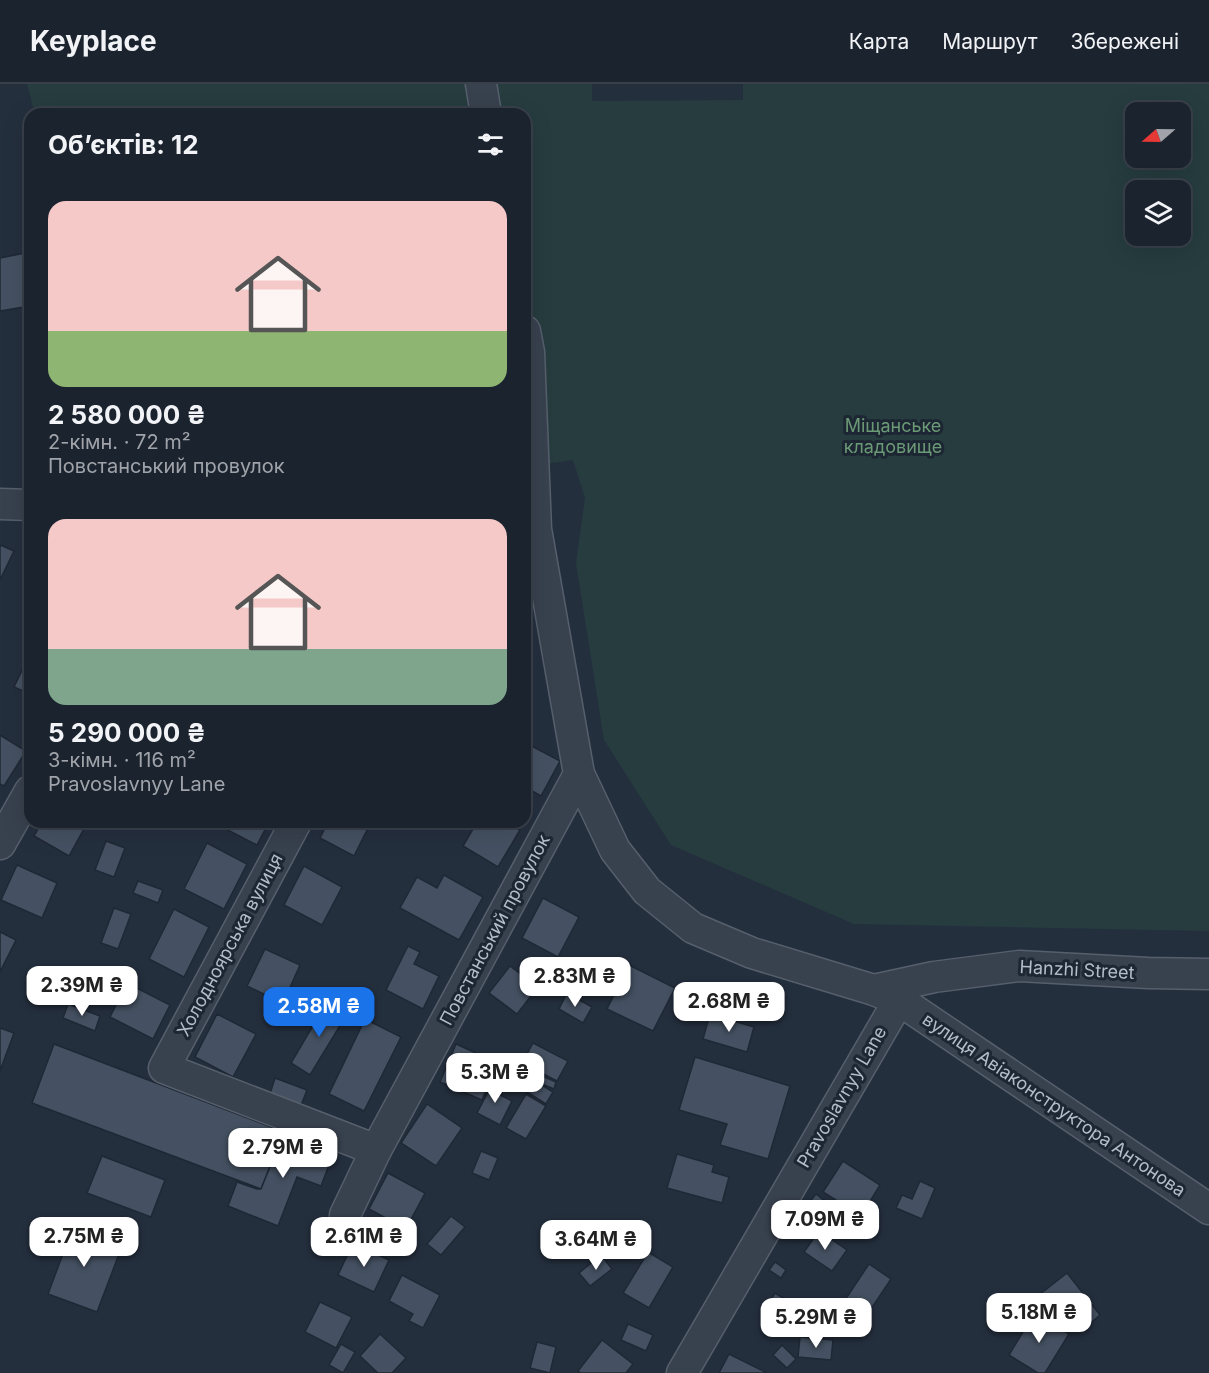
<!DOCTYPE html>
<html lang="uk">
<head>
<meta charset="utf-8">
<style>
  :root { --surface:#1b232e; --page:#282f3a; --text:#f1f3f6; --muted:#a0a4aa; --line:#39404a; --accent:#1a73e8 }
  body { margin:0; font-family:Inter,sans-serif; background:var(--page); color:var(--text); height:100vh; display:flex; flex-direction:column; font-size:22px; white-space:nowrap }
  * { box-sizing:border-box; margin:0 }
  p { font-size:20px; color:var(--muted) }
  .icon { flex:none; width:33px; height:33px; fill:none; stroke:currentColor; stroke-width:2; stroke-linecap:round; stroke-linejoin:round }
  .map { position:relative; flex:1; overflow:hidden }
  .sheet { position:absolute; left:24px; top:24px; width:507px; height:720px; display:flex; flex-direction:column; background:var(--surface); border-radius:18px; box-shadow:0 6px 24px #0002,0 0 0 2px var(--line) }
  .sheet>* { flex:none }
  .needle { width:39px; rotate:250deg }
  .buttons { position:absolute; left:1125px; top:18px; display:grid; gap:12px }
  .buttons a { display:grid; place-items:center; width:66px; height:66px; border-radius:12px; background:var(--surface); box-shadow:0 6px 24px #0002,0 0 0 2px var(--line); font-size:30px }
  .price { position:absolute; translate:-50% -51px; padding:0 14px; border-radius:12px; background:#fff; color:#222; font-size:20px; line-height:39px; filter:drop-shadow(0 2px 3px #0008) }
  .price::after { content:''; position:absolute; left:50%; top:36px; width:18px; height:14px; margin-left:-9px; background:inherit; clip-path:polygon(0 0,100% 0,50% 100%) }
  .price.current { background:var(--accent); color:#fff }
  ul { padding:0; list-style:none }
  li { display:grid; align-content:center; gap:12px; height:318px; padding:0 24px }
  li span { display:grid; place-items:center; height:186px; border-radius:18px; color:#555 }
  li>.icon { margin-inline-start:auto }
  span .icon { width:108px; height:108px; fill:#fffc; stroke-width:1 }
  li b { font-size:26px }
  h2 { display:flex; justify-content:space-between; align-items:center; height:72px; padding:0 24px; font-size:26px }
  header { display:flex; align-items:center; gap:36px; box-sizing:border-box; height:84px; padding:0 30px; background:var(--surface); border-bottom:2px solid var(--line) }
  header strong { font-size:28px }
  nav { display:flex; gap:33px; margin-inline-start:auto; font-size:21px }
  .map>svg:first-child { display:block }
</style>
</head>
<body>
<header>
<strong>Keyplace</strong>
<nav><a>Карта</a><a>Маршрут</a><a>Збережені</a></nav>
</header>
<div class="map">
<svg width="1209" height="1289" viewBox="0 0 1209 1289">
  <rect width="100%" height="100%" fill="#242f3e"/>
  <path fill="#263c3f" fill-rule="evenodd" d="M27,0H592V17L743,16V0H1209V847L854,840L671,761L604,656L576,479L585,414L573,376L525,383V30H35ZM1136,28H1180V74H1136ZM1136,106H1180V152H1136Z"/>
  <g fill="#455162" stroke="#1f2835" stroke-width="1.5">
    <polygon points="30,168 30,222 0,227 0,174"/>
    <polygon points="0,461 14,467 0,496"/>
    <polygon points="30,570 30,610 14,603"/>
    <polygon points="0,651 26,667 4,702 0,700"/>
    <polygon points="526,659 560,677 541,712 525,703"/>
    <polygon points="42,738 80,738 86,741 69,772 34,752"/>
    <polygon points="217,738 269,738 257,761 216,740"/>
    <polygon points="328,738 371,738 354,772 320,754"/>
    <polygon points="477,738 507,738 520,746 498,783 463,762"/>
    <polygon points="106,757 125,764 114,793 95,786"/>
    <polygon points="207,759 247,780 224,825 184,805"/>
    <polygon points="17,781 57,799 42,834 1,816"/>
    <polygon points="304,782 342,803 322,841 284,821"/>
    <polygon points="444,791 483,813 459,856 400,824 417,793 437,804"/>
    <polygon points="138,797 163,806 158,819 133,809"/>
    <polygon points="543,814 579,833 558,873 522,854"/>
    <polygon points="114,824 131,830 118,865 101,859"/>
    <polygon points="174,825 209,843 184,893 149,875"/>
    <polygon points="0,848 16,856 0,888"/>
    <polygon points="408,862 420,868 414,880 439,892 423,925 386,906"/>
    <polygon points="265,865 300,881 283,919 247,902"/>
    <polygon points="629,881 675,904 653,947 607,925"/>
    <polygon points="510,882 538,903 517,930 489,909"/>
    <polygon points="127,899 170,921 153,955 110,933"/>
    <polygon points="567,909 592,923 583,939 559,925"/>
    <polygon points="327,918 347,930 310,991 291,979"/>
    <polygon points="68,920 100,932 95,947 63,934"/>
    <polygon points="217,930 256,950 233,993 195,973"/>
    <polygon points="710,930 754,943 747,968 703,955"/>
    <polygon points="365,935 401,953 364,1027 329,1010"/>
    <polygon points="0,944 14,949 0,987"/>
    <polygon points="533,959 568,977 557,997 522,979"/>
    <polygon points="54,960 284,1048 261,1105 32,1019"/>
    <polygon points="456,960 498,979 482,1016 440,998"/>
    <polygon points="695,973 790,1002 768,1075 720,1061 727,1040 679,1026"/>
    <polygon points="540,991 556,998 554,1005 537,998"/>
    <polygon points="275,994 307,1006 300,1024 269,1013"/>
    <polygon points="495,995 506,1001 500,1011 512,1017 500,1041 477,1029"/>
    <polygon points="534,996 553,1008 546,1020 527,1008"/>
    <polygon points="526,1010 546,1022 526,1055 506,1044"/>
    <polygon points="427,1020 462,1044 436,1082 401,1059"/>
    <polygon points="284,1048 334,1068 321,1102 297,1093 278,1142 228,1122 237,1098 257,1105 261,1105"/>
    <polygon points="481,1067 498,1074 489,1096 472,1089"/>
    <polygon points="677,1070 714,1081 712,1088 729,1093 722,1119 667,1104"/>
    <polygon points="102,1072 165,1096 151,1133 87,1109"/>
    <polygon points="843,1077 880,1101 861,1132 823,1108"/>
    <polygon points="388,1089 425,1109 406,1145 369,1125"/>
    <polygon points="920,1097 935,1104 922,1135 896,1124 902,1111 912,1115"/>
    <polygon points="816,1110 846,1134 837,1144 808,1120"/>
    <polygon points="451,1132 465,1143 441,1171 427,1160"/>
    <polygon points="76,1135 102,1144 96,1162 119,1170 97,1228 48,1210"/>
    <polygon points="819,1147 847,1166 832,1187 804,1168"/>
    <polygon points="353,1159 389,1176 374,1208 338,1191"/>
    <polygon points="648,1168 673,1183 649,1224 623,1209"/>
    <polygon points="601,1171 612,1185 590,1202 579,1189"/>
    <polygon points="775,1178 786,1186 781,1194 769,1186"/>
    <polygon points="869,1180 891,1195 867,1231 845,1216"/>
    <polygon points="1067,1189 1100,1231 1087,1242 1073,1226 1059,1236 1039,1211"/>
    <polygon points="402,1191 440,1211 423,1244 409,1237 413,1230 389,1217"/>
    <polygon points="775,1209 801,1225 788,1248 761,1232"/>
    <polygon points="320,1218 352,1233 336,1264 305,1248"/>
    <polygon points="1035,1228 1069,1250 1045,1289 1038,1289 1009,1271"/>
    <polygon points="628,1240 653,1251 646,1267 621,1256"/>
    <polygon points="380,1250 406,1274 392,1289 378,1289 360,1272"/>
    <polygon points="800,1253 833,1256 831,1276 798,1273"/>
    <polygon points="602,1256 633,1280 626,1289 581,1289 578,1287"/>
    <polygon points="537,1258 556,1263 550,1289 530,1284"/>
    <polygon points="341,1260 355,1268 343,1289 329,1281"/>
    <polygon points="782,1261 796,1275 787,1284 773,1271"/>
    <polygon points="729,1270 767,1289 719,1289"/>
  </g>
  <g fill="none" stroke-linecap="round" stroke-linejoin="round">
    <g stroke="#565f6c" stroke-width="33">
      <g id="minor">
        <polyline points="481,0 486,30"/>
        <polyline points="525,247 529,268 536,445 579,690 615,766 647,807 693,844 752,869 874,906 899,916 682,1289"/>
        <polyline points="0,420 30,421"/>
        <polyline points="296,738 164,984 376,1066"/>
        <polyline points="0,760 30,707"/>
        <polyline points="874,906 934,893 1019,882 1148,889 1209,890"/>
        <polyline points="899,916 1209,1125"/>
        <polyline points="345,1131 376,1066 579,690"/>
      </g>
    </g>
    <use href="#minor" stroke="#38414e" stroke-width="30"/>
  </g>
  <g text-anchor="middle" stroke-width="6" stroke-linejoin="round" paint-order="stroke">
    <g font-size="18" fill="#6b9a76" stroke="#1d2633">
      <text x="893" y="348">Міщанське<tspan x="893" dy="21">кладовище</tspan></text>
    </g>
    <g font-size="18" fill="#b4bcc9" stroke="#1d2633">
      <text transform="translate(495 846) rotate(-62)" y="6">Повстанський провулок</text>
      <text transform="translate(230 861) rotate(-62)" y="6">Холодноярська вулиця</text>
      <text transform="translate(1077 886) rotate(3)" y="6">Hanzhi Street</text>
      <text transform="translate(842 1013) rotate(-60)" y="6">Pravoslavnyy Lane</text>
      <text transform="translate(1054 1021) rotate(34)" y="6">вулиця Авіаконструктора Антонова</text>
    </g>
  </g>
</svg>
<div class="buttons">
<a><svg class="needle" viewBox="-14 -14 28 28"><path d="M0-13l5 13h-10z" fill="#e53935"/><path d="M0 13l5-13h-10z" fill="#a0a4aa"/></svg></a>
<a><svg class="icon" aria-label="layers" viewBox="0 0 24 24"><path d="M12 4l9 5-9 5-9-5zM3 14l9 5 9-5"/></svg></a>
</div>
<b class="price" style="left:575px;top:924px">2.83M ₴</b>
<b class="price" style="left:82px;top:933px">2.39M ₴</b>
<b class="price" style="left:729px;top:949px">2.68M ₴</b>
<b class="price current" style="left:319px;top:954px">2.58M ₴</b>
<b class="price" style="left:495px;top:1020px">5.3M ₴</b>
<b class="price" style="left:283px;top:1095px">2.79M ₴</b>
<b class="price" style="left:825px;top:1167px">7.09M ₴</b>
<b class="price" style="left:84px;top:1184px">2.75M ₴</b>
<b class="price" style="left:364px;top:1184px">2.61M ₴</b>
<b class="price" style="left:596px;top:1187px">3.64M ₴</b>
<b class="price" style="left:1039px;top:1260px">5.18M ₴</b>
<b class="price" style="left:816px;top:1265px">5.29M ₴</b>
<section class="sheet">
<h2>Об’єктів: 12<svg class="icon" aria-label="filters" viewBox="0 0 24 24"><path d="M4 7h16M4 17h16"/><circle cx="9" cy="7" r="2"/><circle cx="15" cy="17" r="2"/></svg></h2>
<ul>
<li><span style="background:linear-gradient(#f6c9c9 70%,#8fb573 0)"><svg class="icon" aria-label="home" viewBox="0 0 24 24"><path d="M3 11l9-7 9 7M6 9v11h12V9"/></svg></span><div><b>2 580 000 ₴</b><p>2-кімн. · 72 m²</p><p>Повстанський провулок</p></div></li>
<li><span style="background:linear-gradient(#f6c9c9 70%,#7fa58c 0)"><svg class="icon" aria-label="home" viewBox="0 0 24 24"><path d="M3 11l9-7 9 7M6 9v11h12V9"/></svg></span><div><b>5 290 000 ₴</b><p>3-кімн. · 116 m²</p><p>Pravoslavnyy Lane</p></div></li>
</ul>
</section>
</div>
</body>
</html>
